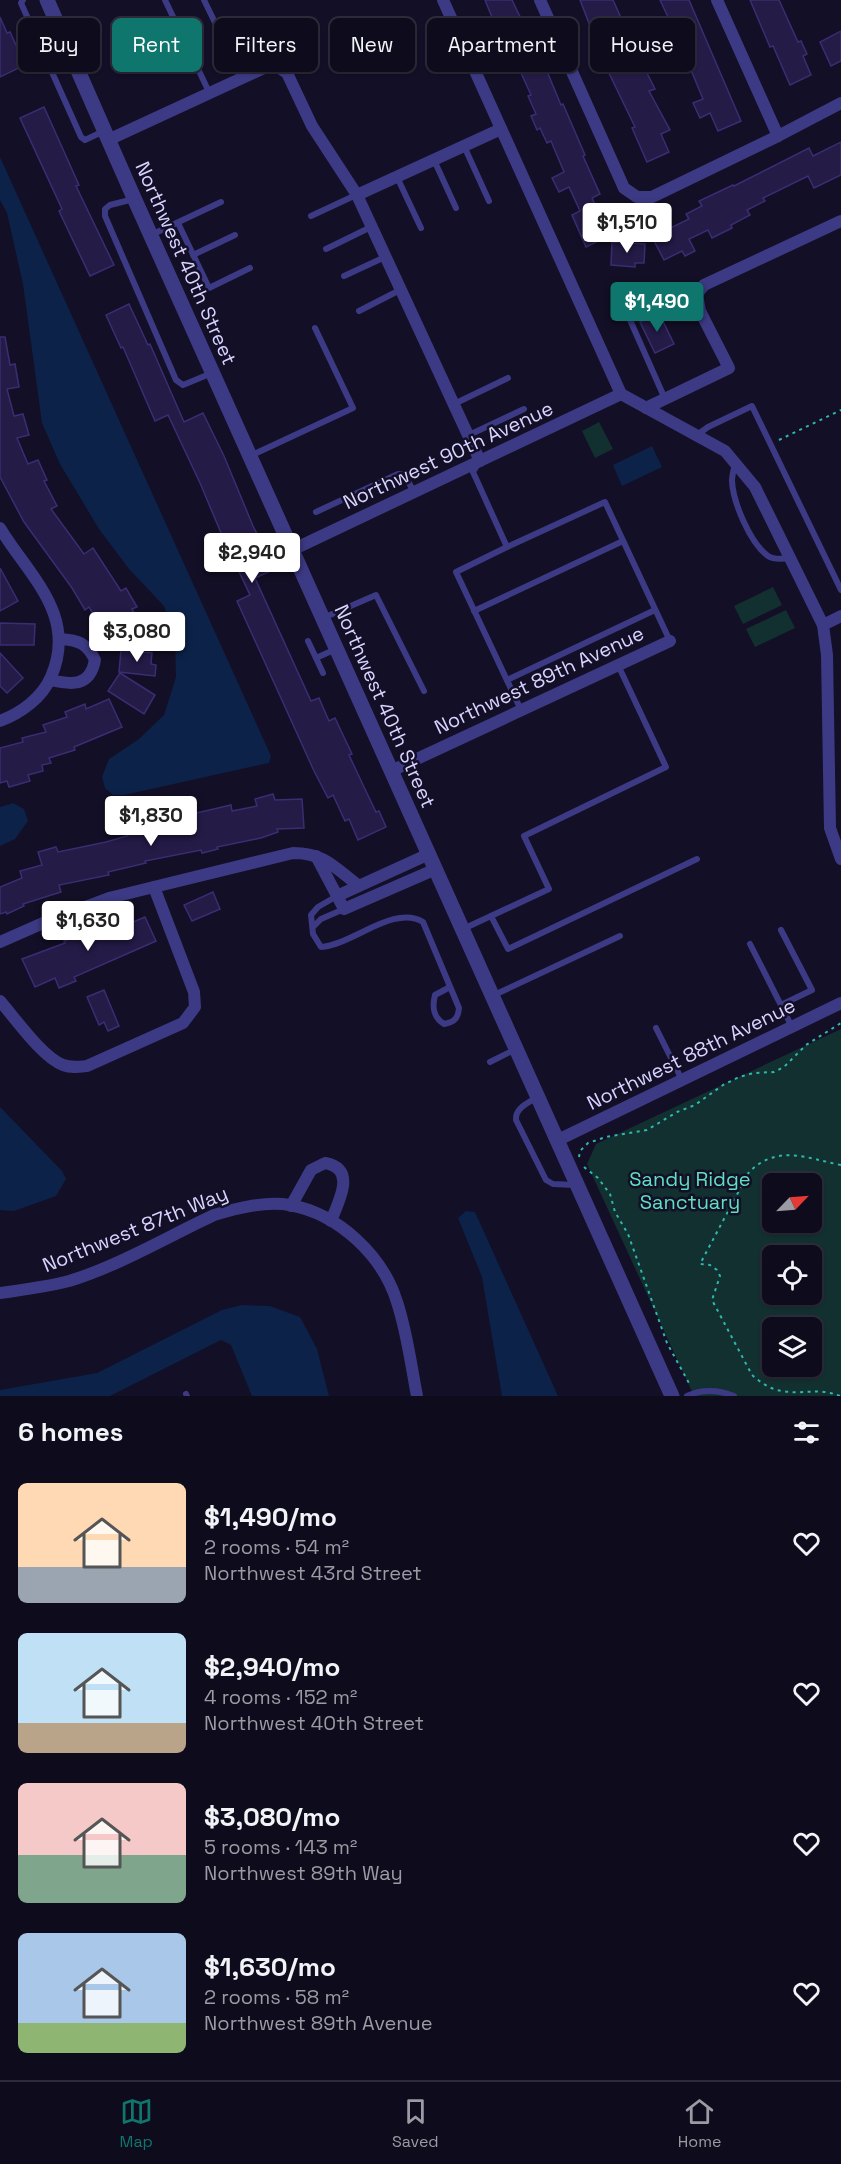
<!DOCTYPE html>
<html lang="en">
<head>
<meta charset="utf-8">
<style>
  :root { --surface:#0e0b1c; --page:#1c1929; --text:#f1f3f6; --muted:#9b9ba3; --line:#2e2b3b; --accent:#0f766e }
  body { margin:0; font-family:"Space Grotesk",sans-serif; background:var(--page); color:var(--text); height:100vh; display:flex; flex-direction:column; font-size:22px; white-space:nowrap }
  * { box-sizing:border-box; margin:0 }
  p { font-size:20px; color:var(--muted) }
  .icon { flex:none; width:33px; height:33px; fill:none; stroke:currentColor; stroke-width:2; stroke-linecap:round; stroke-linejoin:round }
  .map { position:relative; height:1396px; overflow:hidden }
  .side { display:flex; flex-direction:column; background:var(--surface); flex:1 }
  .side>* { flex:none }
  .top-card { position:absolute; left:18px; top:18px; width:806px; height:54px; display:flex; gap:12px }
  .needle { width:39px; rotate:65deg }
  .tools { position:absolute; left:762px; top:1173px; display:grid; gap:12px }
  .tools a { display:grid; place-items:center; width:60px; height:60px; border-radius:9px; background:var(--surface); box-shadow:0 2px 4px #0004,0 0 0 2px var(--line); font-size:30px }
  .price { position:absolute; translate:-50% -51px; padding:0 14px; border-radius:6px; background:#fff; color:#222; font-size:20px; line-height:39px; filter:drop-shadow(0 2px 3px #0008) }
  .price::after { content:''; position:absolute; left:50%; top:36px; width:18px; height:14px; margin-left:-9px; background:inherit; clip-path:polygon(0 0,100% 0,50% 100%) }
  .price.active { background:var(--accent); color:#fff }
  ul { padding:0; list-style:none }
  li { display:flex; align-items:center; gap:18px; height:150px; padding:0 18px }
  li span { display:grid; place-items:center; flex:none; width:168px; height:120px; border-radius:9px; color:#555 }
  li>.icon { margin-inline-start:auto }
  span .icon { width:72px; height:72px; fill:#fffc; stroke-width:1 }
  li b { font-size:26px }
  h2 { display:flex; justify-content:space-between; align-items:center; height:72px; padding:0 18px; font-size:26px }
  .chip { padding:0 21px; border-radius:9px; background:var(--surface); box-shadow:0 2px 4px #0004,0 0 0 2px var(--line); font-size:21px; line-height:54px }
  .chip.active { background:var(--accent); color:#fff }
  .tab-bar { display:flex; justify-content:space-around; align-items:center; height:84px; border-top:2px solid var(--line); background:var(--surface); font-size:16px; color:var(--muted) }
  .tab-bar a { display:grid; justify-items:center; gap:3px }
  .tab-bar .active { color:var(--accent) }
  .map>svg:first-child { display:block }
</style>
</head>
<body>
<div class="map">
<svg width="841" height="1396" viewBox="0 0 841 1396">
  <rect width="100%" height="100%" fill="#130f26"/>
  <g fill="#12302f" fill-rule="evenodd">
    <polygon points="599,422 613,449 595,458 582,431"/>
    <polygon points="773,587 782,605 743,624 734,606"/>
    <polygon points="786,610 795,628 755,647 746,629"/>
    <path d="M841,1029V1396H694L587,1164L596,1144ZM772,1184H812V1222H772ZM772,1256H812V1294H772ZM772,1328H812V1366H772Z"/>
  </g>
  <g fill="#0c2248">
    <polygon points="0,157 271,756 269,763 124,795 113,795 105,788 102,777 109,759 139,739 164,715 176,677 175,638 164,606 129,569 99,529 60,464 42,423 23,284 7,213 0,200"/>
    <polygon points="652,446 662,467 622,486 613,465"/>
    <polygon points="13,803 24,809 28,821 15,839 0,846 0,807"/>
    <polygon points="0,1107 62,1171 66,1179 56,1196 14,1211 0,1210"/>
    <polygon points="466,1211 475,1212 558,1396 502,1396 482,1277 458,1218"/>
    <polygon points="242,1305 270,1306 300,1317 317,1349 329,1396 252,1396 231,1345 221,1340 110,1396 0,1396 0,1390 97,1373 222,1310"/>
  </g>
  <g fill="#241b47" stroke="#3b2d73" stroke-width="1.5">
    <polygon points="485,0 512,0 524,25 527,23 561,105 563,104 585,155 583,156 600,194 592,198 609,236 586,247 572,215 580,211 569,187 559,192 552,178 564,172 551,141 547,143 540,128 537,130 531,116 536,114 528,96 531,95 511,51 500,55 491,35 498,32"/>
    <polygon points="580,0 613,0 630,38 634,36 648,68 645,69 655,89 649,91 670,130 661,134 669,152 647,162 632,128 635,127 608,71 616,67 604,41 597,44"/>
    <polygon points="660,0 689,0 741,121 718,131 710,113 700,118 693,103 703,99 686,58 689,56 679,34 670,38 662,22 669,19"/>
    <polygon points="750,0 779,0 798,42 801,41 807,54 803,56 811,75 790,85 773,46 770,47"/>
    <polygon points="0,17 7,33 10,32 25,65 0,77"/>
    <polygon points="841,31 841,61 831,66 820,42"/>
    <polygon points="44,107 79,185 76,186 114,265 90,276 59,211 62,209 20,118"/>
    <polygon points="841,142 841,175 814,188 808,176 763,198 765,201 747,210 750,215 731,225 732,228 712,238 708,230 689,239 695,251 685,256 682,251 664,260 652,237 689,219 686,214 702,206 699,201 733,185 734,186 809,148 813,156"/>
    <polygon points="612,242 645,244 644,263 635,263 635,267 611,265"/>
    <polygon points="129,304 148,345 150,344 184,422 203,413 224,456 253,526 275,569 255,578 311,701 319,698 329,721 335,718 352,754 349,755 364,787 376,812 379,811 386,827 358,840 349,819 345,821 333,795 328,798 314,771 237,601 250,595 224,540 200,483 168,415 155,421 123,347 121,348 106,315"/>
    <polygon points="659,313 674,344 655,353 640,322"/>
    <polygon points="0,337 5,337 10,365 15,364 19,387 7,389 14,416 23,414 29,435 17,438 28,464 38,460 47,480 44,481 57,506 51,509 84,554 93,548 121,591 126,588 137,607 132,609 145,635 118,649 106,625 101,628 89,607 85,610 72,588 24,522 0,477"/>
    <polygon points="0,568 18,601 0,611"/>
    <polygon points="0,623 35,624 34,645 0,645"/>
    <polygon points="121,650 152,653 151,664 156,665 155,676 119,672"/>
    <polygon points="0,653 23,678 7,693 0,686"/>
    <polygon points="120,673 155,695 144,714 108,691"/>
    <polygon points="109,699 122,727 74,747 75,750 49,758 51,763 42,765 43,771 28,775 30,781 9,787 7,781 0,783 0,748 23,742 22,738 46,732 43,725 67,717 65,712 85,704 86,709"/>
    <polygon points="273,794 275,800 302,799 304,828 277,829 278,832 261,838 217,847 218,849 202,853 201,850 145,861 146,863 108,872 109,875 59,885 61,892 23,904 24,906 7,914 6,912 0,914 0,887 22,878 20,871 42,865 38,852 56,847 58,852 106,842 127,836 126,829 144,825 145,827 166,822 167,828 194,822 192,814 231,805 232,811 257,806 255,799"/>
    <polygon points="213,892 220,909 192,921 184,905"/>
    <polygon points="145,917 156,941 74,977 76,981 59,988 55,978 35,987 22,959 65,943 64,941 101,925 102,927 123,918 126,925"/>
    <polygon points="104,990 119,1026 108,1031 104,1022 99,1025 87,997"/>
  </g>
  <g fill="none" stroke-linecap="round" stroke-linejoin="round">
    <g stroke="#2fb8b0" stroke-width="2" stroke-dasharray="3 4.5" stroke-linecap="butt">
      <polyline points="779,440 841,410"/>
      <polyline points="579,1157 580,1151 588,1143 606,1137 647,1130 677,1112 695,1105 723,1085 739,1077 754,1073 774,1072 784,1067 806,1045 841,1023"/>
      <polyline points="584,1167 598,1178 610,1194 615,1212 628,1234 667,1343 690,1385"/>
      <path d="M840,1396C817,1387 804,1395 782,1391C771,1390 760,1382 752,1375L712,1300L720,1276L717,1270L710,1265L700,1264L749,1172C778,1144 806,1158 841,1165"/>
    </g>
    <g stroke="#3d3a85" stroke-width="6">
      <polyline points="23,0 21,3 81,137 85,140 104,131"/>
      <polyline points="165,0 210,94"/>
      <polyline points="204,0 242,78"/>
      <polyline points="464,146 489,201"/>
      <polyline points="434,160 456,208"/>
      <polyline points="397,177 421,228"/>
      <polyline points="134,199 110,205 105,209 105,216 176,380 183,385 212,373"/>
      <polyline points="311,216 356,195"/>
      <polyline points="178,223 209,288 250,268"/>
      <polyline points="151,235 221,202"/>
      <polyline points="326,249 371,227"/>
      <polyline points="193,255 235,235"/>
      <polyline points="344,276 385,257"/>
      <polyline points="359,311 400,290"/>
      <polyline points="665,399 630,320 698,288"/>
      <polyline points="454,404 508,378"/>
      <polyline points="469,435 524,409"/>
      <polyline points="697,435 708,427 752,406 841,590"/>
      <polyline points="250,456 353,408 315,328"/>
      <path d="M735,463C734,469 732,475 732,481C733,502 750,543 768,556C774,560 783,559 790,558"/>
      <polyline points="478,464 473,472 507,547 605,502 670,641"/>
      <polyline points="316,512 398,474 404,474 414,492"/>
      <polyline points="507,547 456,572 521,710"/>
      <polyline points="474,611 623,541"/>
      <polyline points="323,618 376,595 424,691"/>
      <polyline points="308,641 316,658 336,649"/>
      <polyline points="316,658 323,673"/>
      <polyline points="507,680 655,610"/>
      <path d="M337,896L318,907L311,915L313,934L321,947C352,945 394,904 423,922L459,1008C458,1019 454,1022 444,1024C433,1017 432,1007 435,995L450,987"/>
      <polyline points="491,916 508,949 697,859"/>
      <polyline points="313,927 321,919 344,909"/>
      <polyline points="463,929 549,889 524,836 666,767 618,665"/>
      <polyline points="750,944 792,1027"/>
      <polyline points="492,996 620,936"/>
      <polyline points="781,1005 812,990 781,930"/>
      <polyline points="656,1028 682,1080"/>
      <polyline points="490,1062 516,1049"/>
      <path d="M538,1097C528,1103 515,1108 516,1120L546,1180L553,1184L575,1185"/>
      <polyline points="186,1394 187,1396"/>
      <path d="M687,1396C702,1389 719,1390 734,1396"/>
    </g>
    <g stroke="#3d3a85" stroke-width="12">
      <polyline points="443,0 621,394 725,451 755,487 823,625 827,655 830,828 841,859"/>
      <polyline points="540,0 624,188 637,197 652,197 778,136 841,103"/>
      <polyline points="717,0 778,136"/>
      <polyline points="108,140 266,67 278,67 287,73 312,126 357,195 480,461"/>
      <polyline points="357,195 501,129"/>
      <polyline points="646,408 729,368 700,311 697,294 704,285 841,221"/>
      <path d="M0,528C29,576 78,615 51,677C42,698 21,713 0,721"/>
      <polyline points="292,550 621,394"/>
      <polyline points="823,625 841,616"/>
      <path d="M50,680C72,685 90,687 95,660C87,643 78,640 60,639"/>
      <polyline points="391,771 670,641"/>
      <polyline points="316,856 344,909 436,869"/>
      <polyline points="337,896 429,854"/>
      <path d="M0,942L50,920L109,898L293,853C325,853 335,868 359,886"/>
      <path d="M0,1001C15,1018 43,1058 63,1065C71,1068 78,1067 87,1066L183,1023L195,1007L194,992L154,887"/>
      <polyline points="558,1140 841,1003"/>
      <path d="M291,1206L311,1170L325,1163C357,1169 339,1200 331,1221"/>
      <path d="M0,1293C23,1290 46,1287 69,1281C116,1267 169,1236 214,1215C238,1208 264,1201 290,1205C339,1214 383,1256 397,1302C407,1332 411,1365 417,1396"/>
    </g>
    <polyline stroke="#3d3a85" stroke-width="15" points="47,0 134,198 672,1396"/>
  </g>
  <g text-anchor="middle" stroke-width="5" stroke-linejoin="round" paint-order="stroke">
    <g font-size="20" fill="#d9d4ff" stroke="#130f26">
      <text transform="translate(186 263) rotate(66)" y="7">Northwest 40th Street</text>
      <text transform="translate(448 455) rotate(-25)" y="7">Northwest 90th Avenue</text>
      <text transform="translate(539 680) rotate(-25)" y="7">Northwest 89th Avenue</text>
      <text transform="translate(385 706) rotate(66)" y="7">Northwest 40th Street</text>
      <text transform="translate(691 1054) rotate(-26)" y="7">Northwest 88th Avenue</text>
      <text transform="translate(135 1229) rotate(-22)" y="7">Northwest 87th Way</text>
    </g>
    <g font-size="20" fill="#5fe0c0" stroke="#130f26">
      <text x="690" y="1186">Sandy Ridge<tspan x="690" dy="23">Sanctuary</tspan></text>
    </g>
  </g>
</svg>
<div class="tools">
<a><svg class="needle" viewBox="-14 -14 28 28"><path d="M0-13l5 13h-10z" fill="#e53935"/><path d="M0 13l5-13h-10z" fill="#9b9ba3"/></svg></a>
<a><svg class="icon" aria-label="locate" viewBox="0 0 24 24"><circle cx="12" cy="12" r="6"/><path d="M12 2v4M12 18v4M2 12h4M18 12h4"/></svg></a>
<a><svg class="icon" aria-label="layers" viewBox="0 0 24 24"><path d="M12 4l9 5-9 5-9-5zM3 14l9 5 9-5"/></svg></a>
</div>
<b class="price" style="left:627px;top:254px">$1,510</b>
<b class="price active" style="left:657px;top:333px">$1,490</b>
<b class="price" style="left:252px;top:584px">$2,940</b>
<b class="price" style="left:137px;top:663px">$3,080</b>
<b class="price" style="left:151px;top:847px">$1,830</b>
<b class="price" style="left:88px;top:952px">$1,630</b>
<div class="top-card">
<a class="chip">Buy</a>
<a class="chip active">Rent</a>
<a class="chip">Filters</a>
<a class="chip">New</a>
<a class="chip">Apartment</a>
<a class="chip">House</a>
</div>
</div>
<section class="side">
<h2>6 homes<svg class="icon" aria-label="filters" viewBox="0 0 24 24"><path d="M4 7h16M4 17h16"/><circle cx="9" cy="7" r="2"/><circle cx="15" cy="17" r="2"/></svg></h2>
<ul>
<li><span style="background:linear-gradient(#ffd9b3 70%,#9aa5b1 0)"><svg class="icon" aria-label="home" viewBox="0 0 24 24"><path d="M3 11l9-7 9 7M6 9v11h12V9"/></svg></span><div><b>$1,490/mo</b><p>2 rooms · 54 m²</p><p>Northwest 43rd Street</p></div><svg class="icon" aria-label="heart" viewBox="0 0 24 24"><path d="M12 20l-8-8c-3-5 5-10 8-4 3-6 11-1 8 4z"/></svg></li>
<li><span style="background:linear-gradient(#bfe0f5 75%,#b9a48a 0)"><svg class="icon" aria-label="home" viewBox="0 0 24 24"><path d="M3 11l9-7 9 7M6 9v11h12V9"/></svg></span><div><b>$2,940/mo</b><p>4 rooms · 152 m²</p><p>Northwest 40th Street</p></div><svg class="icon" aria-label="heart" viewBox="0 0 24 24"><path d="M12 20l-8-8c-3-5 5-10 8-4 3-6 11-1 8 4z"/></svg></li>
<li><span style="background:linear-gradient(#f6c9c9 60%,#7fa58c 0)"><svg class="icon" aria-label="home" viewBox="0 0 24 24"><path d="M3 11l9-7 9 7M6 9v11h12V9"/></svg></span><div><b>$3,080/mo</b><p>5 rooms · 143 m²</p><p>Northwest 89th Way</p></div><svg class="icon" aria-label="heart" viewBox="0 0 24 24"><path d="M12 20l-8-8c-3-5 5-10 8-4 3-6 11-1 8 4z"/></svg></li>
<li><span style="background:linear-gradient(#a9c7e8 75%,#8fb573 0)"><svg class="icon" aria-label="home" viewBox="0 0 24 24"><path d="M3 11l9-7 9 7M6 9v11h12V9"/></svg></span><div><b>$1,630/mo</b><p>2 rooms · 58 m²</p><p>Northwest 89th Avenue</p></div><svg class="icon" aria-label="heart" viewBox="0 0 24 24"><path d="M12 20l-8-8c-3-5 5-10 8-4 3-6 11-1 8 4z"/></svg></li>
</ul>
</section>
<nav class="tab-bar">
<a class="active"><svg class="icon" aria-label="map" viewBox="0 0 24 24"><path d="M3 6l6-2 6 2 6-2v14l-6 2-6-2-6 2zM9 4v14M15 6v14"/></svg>Map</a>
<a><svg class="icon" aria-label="saved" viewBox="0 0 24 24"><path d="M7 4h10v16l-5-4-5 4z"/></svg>Saved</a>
<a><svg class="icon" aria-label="home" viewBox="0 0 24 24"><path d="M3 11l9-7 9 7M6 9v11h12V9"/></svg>Home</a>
</nav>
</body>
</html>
